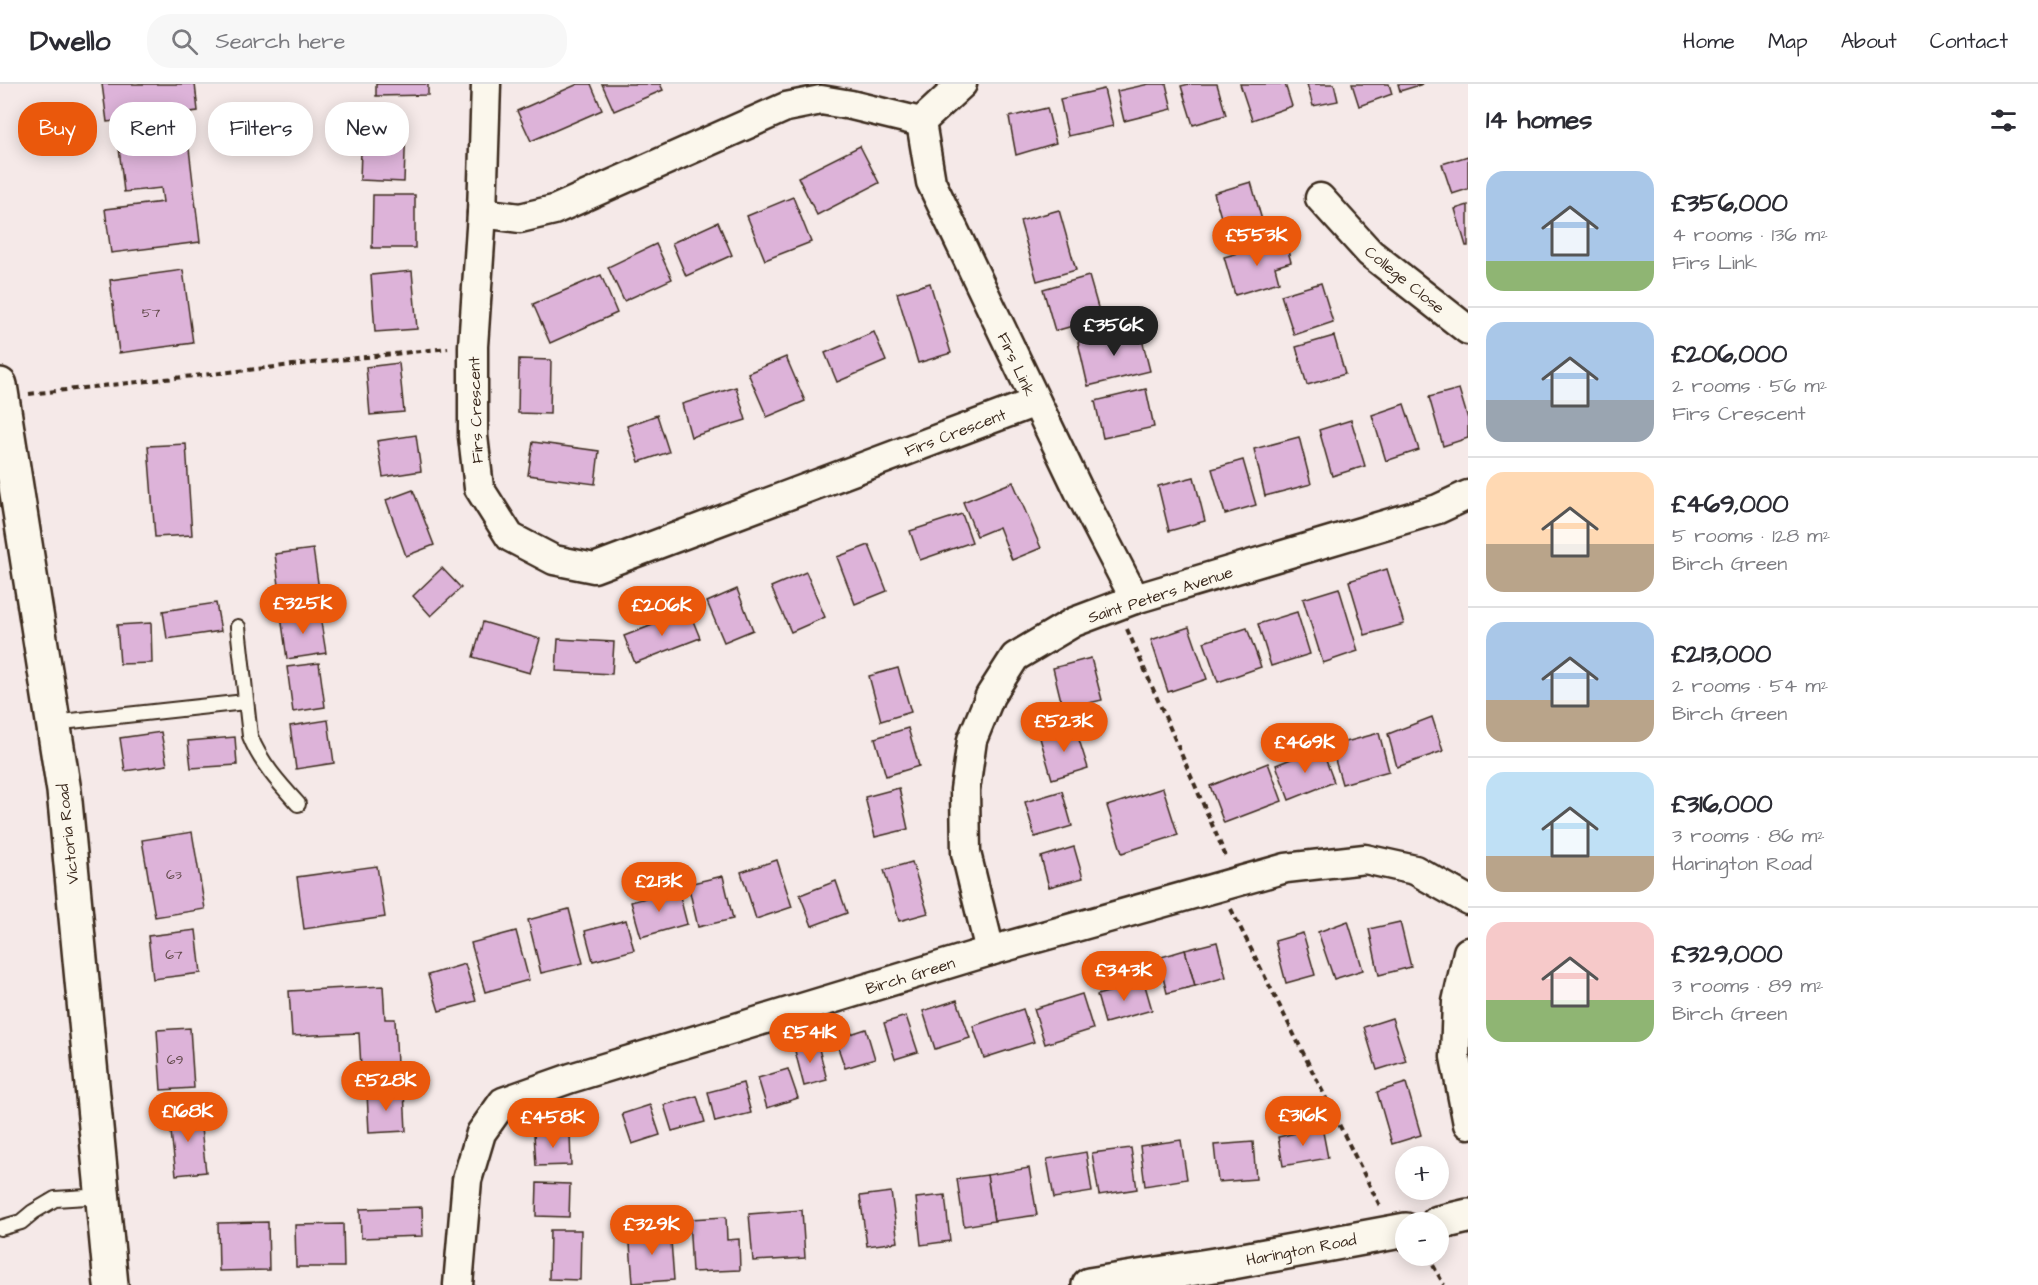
<!DOCTYPE html>
<html lang="en">
<head>
<meta charset="utf-8">
<style>
  :root { --surface:#fff; --page:#f7f7f7; --text:#2b2b33; --muted:#7c7c81; --line:#e1e1e2; --accent:#ea580c }
  body { margin:0; font-family:"Architects Daughter",sans-serif; background:var(--page); color:var(--text); height:100vh; display:flex; flex-direction:column; font-size:22px; white-space:nowrap }
  * { box-sizing:border-box; margin:0 }
  p { font-size:20px; color:var(--muted) }
  .icon { flex:none; width:33px; height:33px; fill:none; stroke:currentColor; stroke-width:2; stroke-linecap:round; stroke-linejoin:round }
  .map { position:relative; flex:1; overflow:hidden }
  .sheet { display:flex; flex-direction:column; background:var(--surface); width:570px }
  .sheet>* { flex:none }
  .top-card { position:absolute; left:18px; top:18px; width:570px; height:54px; display:flex; gap:12px }
  .buttons { position:absolute; left:1395px; top:1062px; display:grid; gap:12px }
  .buttons a { display:grid; place-items:center; width:54px; height:54px; border-radius:50%; background:var(--surface); box-shadow:0 3px 15px #0003; font-size:30px }
  .price { position:absolute; translate:-50% -51px; padding:0 14px; border-radius:21px; background:var(--accent); color:#fff; font-size:20px; line-height:39px; filter:drop-shadow(0 2px 3px #0008) }
  .price::after { content:''; position:absolute; left:50%; top:36px; width:18px; height:14px; margin-left:-9px; background:inherit; clip-path:polygon(0 0,100% 0,50% 100%) }
  .price.selected { background:#222; color:#fff }
  ul { padding:0; list-style:none }
  li { display:flex; align-items:center; gap:18px; height:150px; padding:0 18px }
  li+li { border-top:2px solid var(--line) }
  li span { display:grid; place-items:center; flex:none; width:168px; height:120px; border-radius:18px; color:#555 }
  li>.icon { margin-inline-start:auto }
  span .icon { width:72px; height:72px; fill:#fffc; stroke-width:1 }
  li b { font-size:26px }
  h2 { display:flex; justify-content:space-between; align-items:center; height:72px; padding:0 18px; font-size:26px }
  .tag { padding:0 21px; border-radius:24px; background:var(--surface); box-shadow:0 3px 15px #0003; font-size:21px; line-height:54px }
  .tag.selected { background:var(--accent); color:#fff }
  header { display:flex; align-items:center; gap:36px; box-sizing:border-box; height:84px; padding:0 30px; background:var(--surface); border-bottom:2px solid var(--line) }
  header strong { font-size:28px }
  nav { display:flex; gap:33px; margin-inline-start:auto; font-size:21px }
  .search { width:420px; height:54px; background:var(--page); display:flex; align-items:center; gap:15px; box-sizing:border-box; padding:0 21px; border-radius:24px; color:var(--muted); font-size:22px }
  main { display:flex; flex:1; min-height:0 }
  .map>svg:first-child { display:block }
</style>
</head>
<body>
<header>
<strong>Dwello</strong>
<div class="search"><svg class="icon" aria-label="search" viewBox="0 0 24 24"><circle cx="10" cy="10" r="6"/><path d="M15 15l6 6"/></svg>Search here</div>
<nav><a>Home</a><a>Map</a><a>About</a><a>Contact</a></nav>
</header>
<main>
<div class="map">
<svg width="1468" height="1201" viewBox="0 0 1468 1201">
  <rect width="100%" height="100%" fill="#f5e9e8"/>
  <filter id="ink" filterUnits="userSpaceOnUse"><feTurbulence type="fractalNoise" baseFrequency=".0167" numOctaves="2"/><feDisplacementMap in="SourceGraphic" scale="12" xChannelSelector="R" yChannelSelector="G"/><feConvolveMatrix kernelMatrix="1 2 1 2 8 2 1 2 1" color-interpolation-filters="sRGB"/></filter>
  <g filter="url(#ink)">
    <g fill="#ddb3d9" stroke="#3b2a1e" stroke-width="1.5">
      <polygon points="102,0 195,0 198,27 107,38"/>
      <polygon points="376,0 428,0 428,11 376,12"/>
      <polygon points="578,0 591,0 602,26 531,57 517,27"/>
      <polygon points="602,0 660,0 663,6 614,27"/>
      <polygon points="1149,0 1166,0 1172,25 1124,37 1117,7"/>
      <polygon points="1189,0 1217,0 1226,31 1193,41 1181,2"/>
      <polygon points="1240,0 1285,0 1292,22 1252,36"/>
      <polygon points="1307,0 1334,0 1338,17 1313,22"/>
      <polygon points="1352,0 1389,0 1392,10 1359,22"/>
      <polygon points="1398,0 1423,0 1400,7"/>
      <polygon points="1104,5 1113,42 1068,52 1060,15"/>
      <polygon points="1047,24 1056,59 1016,71 1009,33"/>
      <polygon points="362,37 406,39 404,98 360,96"/>
      <polygon points="188,56 200,158 111,169 105,125 163,118 161,104 124,108 119,64"/>
      <polygon points="860,62 879,99 817,131 798,93"/>
      <polygon points="1468,72 1468,105 1452,110 1442,80"/>
      <polygon points="1251,98 1266,150 1229,161 1214,109"/>
      <polygon points="373,111 415,111 415,164 372,164"/>
      <polygon points="793,113 811,158 765,176 747,132"/>
      <polygon points="1468,121 1468,162 1466,162 1455,125"/>
      <polygon points="1059,126 1076,186 1037,197 1020,137"/>
      <polygon points="718,138 732,171 686,192 672,159"/>
      <polygon points="1285,156 1291,178 1275,183 1279,198 1235,211 1224,173"/>
      <polygon points="656,160 672,195 624,217 608,183"/>
      <polygon points="183,186 193,259 119,269 110,196"/>
      <polygon points="412,187 417,245 375,248 371,191"/>
      <polygon points="601,191 617,229 550,259 533,220"/>
      <polygon points="1089,192 1101,234 1055,247 1043,205"/>
      <polygon points="930,199 951,269 918,279 897,209"/>
      <polygon points="1321,199 1333,238 1294,251 1281,211"/>
      <polygon points="1139,243 1150,287 1088,302 1078,258"/>
      <polygon points="874,248 886,277 837,298 825,269"/>
      <polygon points="1334,252 1345,290 1307,301 1296,263"/>
      <polygon points="786,273 805,317 767,333 748,289"/>
      <polygon points="519,275 551,276 550,330 518,329"/>
      <polygon points="399,279 404,328 370,331 366,283"/>
      <polygon points="736,303 746,336 691,353 682,320"/>
      <polygon points="1146,305 1154,343 1103,354 1095,317"/>
      <polygon points="1459,305 1468,335 1468,354 1443,362 1429,313"/>
      <polygon points="1404,320 1419,366 1386,377 1372,331"/>
      <polygon points="657,331 669,368 639,378 627,342"/>
      <polygon points="1351,336 1365,382 1332,392 1319,346"/>
      <polygon points="416,351 421,387 383,393 377,357"/>
      <polygon points="1299,353 1311,400 1265,412 1254,365"/>
      <polygon points="533,358 599,367 595,400 528,391"/>
      <polygon points="186,360 192,451 155,453 148,362"/>
      <polygon points="1243,376 1256,421 1225,430 1212,385"/>
      <polygon points="1194,393 1205,437 1169,447 1158,402"/>
      <polygon points="1013,398 1041,464 1012,476 999,443 977,452 963,418"/>
      <polygon points="413,406 434,461 406,472 386,416"/>
      <polygon points="962,430 972,458 920,476 910,447"/>
      <polygon points="869,461 887,507 855,520 837,473"/>
      <polygon points="313,465 320,512 281,517 275,470"/>
      <polygon points="442,484 461,504 431,532 413,512"/>
      <polygon points="1387,485 1404,540 1365,551 1349,497"/>
      <polygon points="806,488 825,533 791,548 771,503"/>
      <polygon points="1339,504 1358,567 1323,579 1303,515"/>
      <polygon points="737,505 753,546 724,558 707,518"/>
      <polygon points="216,519 221,547 167,555 163,527"/>
      <polygon points="319,526 326,569 287,575 281,532"/>
      <polygon points="689,527 700,554 635,579 624,552"/>
      <polygon points="1297,528 1310,570 1271,582 1258,540"/>
      <polygon points="483,538 540,555 530,589 473,573"/>
      <polygon points="151,539 152,579 120,580 117,541"/>
      <polygon points="1189,543 1207,595 1168,608 1151,556"/>
      <polygon points="1247,544 1261,583 1218,598 1204,558"/>
      <polygon points="558,555 614,558 612,590 556,587"/>
      <polygon points="1091,574 1102,616 1063,625 1053,584"/>
      <polygon points="319,579 325,623 293,628 287,583"/>
      <polygon points="898,584 911,628 881,637 869,592"/>
      <polygon points="1432,633 1443,667 1397,683 1388,650"/>
      <polygon points="328,636 334,679 296,685 290,642"/>
      <polygon points="1075,643 1088,684 1052,695 1040,654"/>
      <polygon points="908,644 919,682 886,692 875,654"/>
      <polygon points="161,648 167,681 125,687 120,654"/>
      <polygon points="1379,649 1389,687 1342,700 1331,662"/>
      <polygon points="235,653 237,681 191,684 188,657"/>
      <polygon points="1321,663 1334,698 1289,716 1276,681"/>
      <polygon points="1268,679 1282,717 1224,739 1210,702"/>
      <polygon points="899,704 908,745 875,753 865,713"/>
      <polygon points="1163,704 1178,751 1122,769 1107,722"/>
      <polygon points="1062,707 1072,742 1035,753 1025,718"/>
      <polygon points="192,748 205,825 155,833 142,756"/>
      <polygon points="1074,763 1083,794 1049,803 1041,773"/>
      <polygon points="777,776 792,823 756,835 741,788"/>
      <polygon points="912,778 928,829 899,837 884,786"/>
      <polygon points="377,782 385,833 304,845 297,793"/>
      <polygon points="723,792 733,835 698,843 688,800"/>
      <polygon points="836,797 847,829 812,842 800,811"/>
      <polygon points="678,805 687,840 641,853 631,818"/>
      <polygon points="569,825 583,879 541,889 528,836"/>
      <polygon points="626,836 634,866 593,877 585,847"/>
      <polygon points="1348,837 1363,886 1334,895 1318,848"/>
      <polygon points="1400,838 1411,883 1379,891 1369,845"/>
      <polygon points="196,846 201,889 153,895 148,852"/>
      <polygon points="516,847 529,896 485,908 471,859"/>
      <polygon points="1303,849 1315,891 1286,899 1275,857"/>
      <polygon points="1217,858 1226,893 1195,902 1185,866"/>
      <polygon points="1185,866 1195,902 1167,909 1158,874"/>
      <polygon points="465,880 476,917 439,927 428,891"/>
      <polygon points="1144,898 1152,926 1105,939 1097,911"/>
      <polygon points="383,902 385,935 395,935 397,981 361,983 359,949 292,952 289,907"/>
      <polygon points="1082,910 1093,945 1045,960 1034,925"/>
      <polygon points="957,916 970,954 935,965 923,927"/>
      <polygon points="1023,925 1034,958 984,974 973,942"/>
      <polygon points="906,932 918,968 895,975 884,939"/>
      <polygon points="1392,934 1406,977 1377,986 1364,943"/>
      <polygon points="190,944 194,1004 161,1006 157,946"/>
      <polygon points="866,945 875,975 845,984 835,955"/>
      <polygon points="817,957 827,996 804,1002 794,963"/>
      <polygon points="788,985 798,1014 767,1024 758,994"/>
      <polygon points="743,999 751,1029 715,1038 708,1008"/>
      <polygon points="1406,999 1421,1051 1392,1060 1377,1008"/>
      <polygon points="404,1007 406,1047 369,1049 367,1009"/>
      <polygon points="697,1012 705,1038 672,1047 664,1021"/>
      <polygon points="650,1021 660,1051 632,1060 622,1030"/>
      <polygon points="199,1027 206,1088 176,1091 169,1031"/>
      <polygon points="1322,1043 1328,1074 1283,1082 1278,1053"/>
      <polygon points="570,1048 571,1081 536,1082 534,1050"/>
      <polygon points="1181,1056 1187,1095 1145,1102 1140,1062"/>
      <polygon points="1253,1058 1256,1095 1218,1098 1214,1061"/>
      <polygon points="1131,1064 1137,1105 1099,1111 1092,1069"/>
      <polygon points="1086,1068 1092,1108 1054,1114 1047,1075"/>
      <polygon points="1029,1084 1037,1131 994,1137 987,1091"/>
      <polygon points="987,1091 994,1137 964,1142 957,1095"/>
      <polygon points="537,1099 570,1100 569,1133 536,1132"/>
      <polygon points="891,1108 898,1158 867,1162 860,1112"/>
      <polygon points="945,1111 950,1157 921,1161 916,1114"/>
      <polygon points="422,1123 423,1152 361,1154 360,1125"/>
      <polygon points="802,1126 805,1174 753,1177 749,1130"/>
      <polygon points="726,1133 727,1156 739,1155 740,1186 692,1188 689,1135"/>
      <polygon points="268,1138 269,1186 219,1187 218,1139"/>
      <polygon points="343,1140 344,1183 296,1183 295,1141"/>
      <polygon points="670,1144 674,1196 633,1199 629,1147"/>
      <polygon points="550,1146 581,1146 580,1196 549,1195"/>
    </g>
    <g fill="none" stroke-linecap="round" stroke-linejoin="round">
      <g stroke="#3b2a1e" stroke-width="18">
        <g id="service">
          <path d="M238,543L250,652C260,678 279,699 298,720"/>
          <polyline points="53,639 245,618"/>
          <polyline points="0,1144 21,1138 33,1128 55,1115 103,1112"/>
        </g>
      </g>
      <g stroke="#3b2a1e" stroke-width="33">
        <g id="minor">
          <polyline points="921,38 851,21 821,16 786,23 554,126 520,134 482,129 473,262 473,352 479,404 510,453 554,476 594,484 1036,318"/>
          <polyline points="921,38 931,98 1079,407 1135,515"/>
          <polyline points="921,38 962,0"/>
          <polyline points="1320,114 1370,169 1468,246"/>
          <polyline points="482,129 486,0"/>
          <polyline points="990,867 966,769 965,706 972,656 990,612 1015,573 1074,538 1135,515 1438,425 1468,411"/>
          <polyline points="1468,868 1457,918 1455,973 1468,1040"/>
          <polyline points="458,1201 467,1096 481,1049 503,1018 571,994 990,867 1286,784 1365,775 1415,786 1468,816"/>
        </g>
      </g>
      <g stroke="#3b2a1e" stroke-width="38">
        <g id="tertiary">
          <polyline points="0,301 64,707 111,1201"/>
          <polyline points="1438,1139 1468,1132"/>
          <polyline points="1089,1201 1227,1179 1406,1146"/>
        </g>
      </g>
      <g stroke="#3b2a1e" stroke-width="4" stroke-dasharray="6 4.5" stroke-linecap="butt">
        <polyline points="29,310 448,264"/>
        <polyline points="1127,545 1227,775"/>
        <polyline points="1231,825 1380,1122"/>
        <polyline points="1428,1172 1444,1201"/>
      </g>
      <use href="#service" stroke="#fbf7ec" stroke-width="14"/>
      <use href="#minor" stroke="#fbf7ec" stroke-width="28"/>
      <use href="#tertiary" stroke="#fbf7ec" stroke-width="33"/>
    </g>
  </g>
  <g text-anchor="middle" stroke-width="4.5" stroke-linejoin="round" paint-order="stroke">
    <g font-size="14" fill="#644c4d">
      <text x="151" y="233">57</text>
      <text x="174" y="795">63</text>
      <text x="174" y="875">67</text>
      <text x="175" y="980">69</text>
    </g>
    <g font-size="16" fill="#3b2a1e" stroke="#fbf7ec">
      <text transform="translate(1405 195) rotate(39)" y="6">College Close</text>
      <text transform="translate(1017 280) rotate(65)" y="6">Firs Link</text>
      <text transform="translate(475 326) rotate(-92)" y="6">Firs Crescent</text>
      <text transform="translate(955 348) rotate(-21)" y="6">Firs Crescent</text>
      <text transform="translate(1160 510) rotate(-18)" y="6">Saint Peters Avenue</text>
      <text transform="translate(67 750) rotate(-96)" y="6">Victoria Road</text>
      <text transform="translate(910 891) rotate(-17)" y="6">Birch Green</text>
      <text transform="translate(1301 1165) rotate(-11)" y="6">Harington Road</text>
    </g>
  </g>
</svg>
<div class="buttons">
<a>+</a>
<a>−</a>
</div>
<b class="price" style="left:1257px;top:183px">£553K</b>
<b class="price selected" style="left:1114px;top:273px">£356K</b>
<b class="price" style="left:303px;top:551px">£325K</b>
<b class="price" style="left:662px;top:553px">£206K</b>
<b class="price" style="left:1064px;top:669px">£523K</b>
<b class="price" style="left:1305px;top:690px">£469K</b>
<b class="price" style="left:659px;top:829px">£213K</b>
<b class="price" style="left:1124px;top:918px">£343K</b>
<b class="price" style="left:810px;top:980px">£541K</b>
<b class="price" style="left:386px;top:1028px">£528K</b>
<b class="price" style="left:188px;top:1059px">£168K</b>
<b class="price" style="left:1303px;top:1063px">£316K</b>
<b class="price" style="left:553px;top:1065px">£458K</b>
<b class="price" style="left:652px;top:1172px">£329K</b>
<div class="top-card">
<a class="tag selected">Buy</a>
<a class="tag">Rent</a>
<a class="tag">Filters</a>
<a class="tag">New</a>
</div>
</div>
<section class="sheet">
<h2>14 homes<svg class="icon" aria-label="filters" viewBox="0 0 24 24"><path d="M4 7h16M4 17h16"/><circle cx="9" cy="7" r="2"/><circle cx="15" cy="17" r="2"/></svg></h2>
<ul>
<li><span style="background:linear-gradient(#a9c7e8 75%,#8fb573 0)"><svg class="icon" aria-label="home" viewBox="0 0 24 24"><path d="M3 11l9-7 9 7M6 9v11h12V9"/></svg></span><div><b>£356,000</b><p>4 rooms · 136 m²</p><p>Firs Link</p></div></li>
<li><span style="background:linear-gradient(#a9c7e8 65%,#9aa5b1 0)"><svg class="icon" aria-label="home" viewBox="0 0 24 24"><path d="M3 11l9-7 9 7M6 9v11h12V9"/></svg></span><div><b>£206,000</b><p>2 rooms · 56 m²</p><p>Firs Crescent</p></div></li>
<li><span style="background:linear-gradient(#ffd9b3 60%,#b9a48a 0)"><svg class="icon" aria-label="home" viewBox="0 0 24 24"><path d="M3 11l9-7 9 7M6 9v11h12V9"/></svg></span><div><b>£469,000</b><p>5 rooms · 128 m²</p><p>Birch Green</p></div></li>
<li><span style="background:linear-gradient(#a9c7e8 65%,#b9a48a 0)"><svg class="icon" aria-label="home" viewBox="0 0 24 24"><path d="M3 11l9-7 9 7M6 9v11h12V9"/></svg></span><div><b>£213,000</b><p>2 rooms · 54 m²</p><p>Birch Green</p></div></li>
<li><span style="background:linear-gradient(#bfe0f5 70%,#b9a48a 0)"><svg class="icon" aria-label="home" viewBox="0 0 24 24"><path d="M3 11l9-7 9 7M6 9v11h12V9"/></svg></span><div><b>£316,000</b><p>3 rooms · 86 m²</p><p>Harington Road</p></div></li>
<li><span style="background:linear-gradient(#f6c9c9 65%,#8fb573 0)"><svg class="icon" aria-label="home" viewBox="0 0 24 24"><path d="M3 11l9-7 9 7M6 9v11h12V9"/></svg></span><div><b>£329,000</b><p>3 rooms · 89 m²</p><p>Birch Green</p></div></li>
</ul>
</section>
</main>
</body>
</html>
